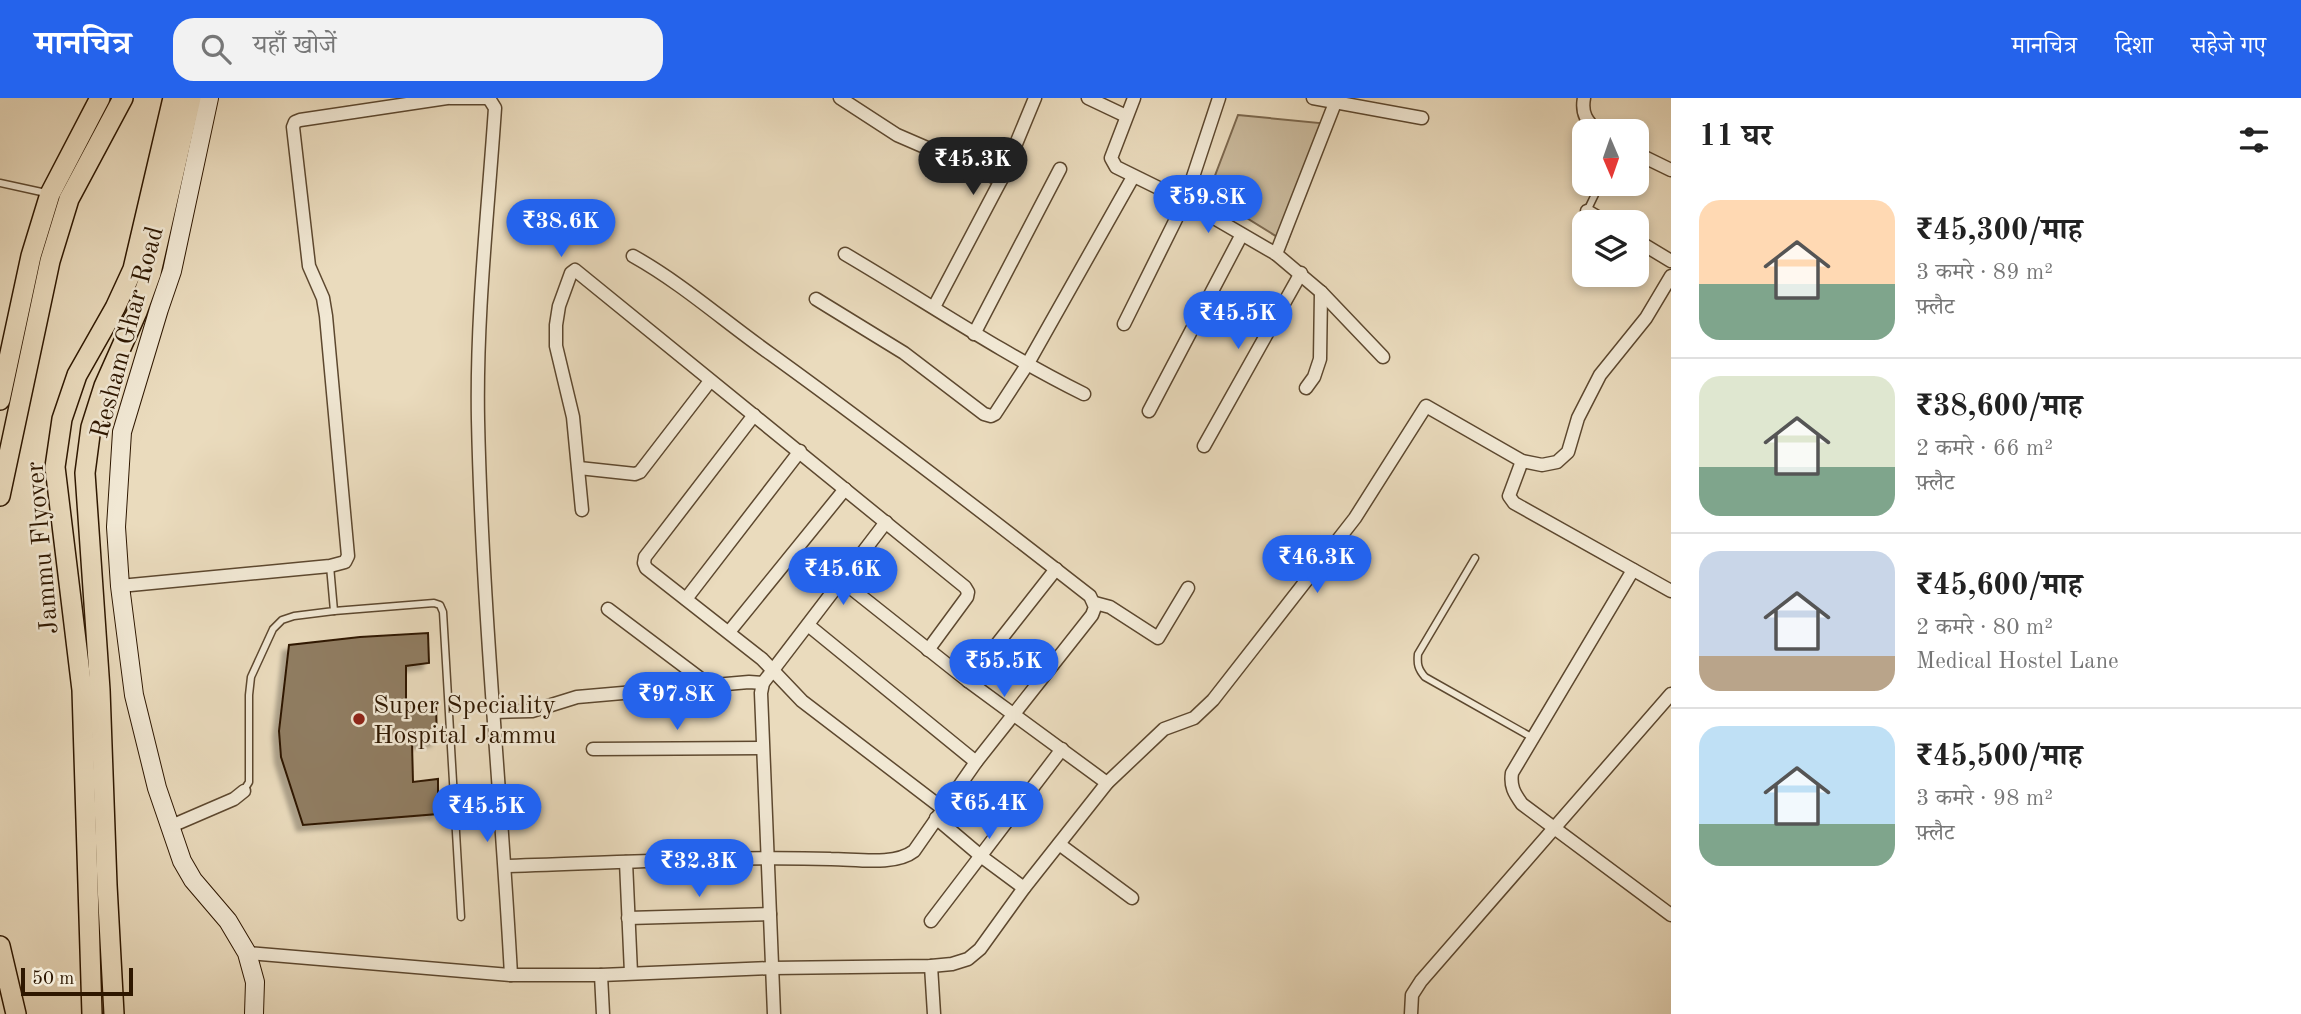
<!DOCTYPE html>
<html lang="hi">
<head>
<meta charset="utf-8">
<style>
  :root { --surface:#fff; --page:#f2f2f2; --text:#222; --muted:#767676; --line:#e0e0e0; --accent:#2563eb }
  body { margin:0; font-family:"Old Standard TT","Noto Serif Devanagari",serif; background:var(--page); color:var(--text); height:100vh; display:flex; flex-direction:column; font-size:26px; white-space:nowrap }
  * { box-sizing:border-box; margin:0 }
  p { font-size:23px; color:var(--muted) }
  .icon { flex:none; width:38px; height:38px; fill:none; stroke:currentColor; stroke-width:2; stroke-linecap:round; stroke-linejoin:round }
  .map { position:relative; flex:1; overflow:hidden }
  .drawer { display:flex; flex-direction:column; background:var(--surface); width:630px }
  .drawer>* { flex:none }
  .needle { width:46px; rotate:178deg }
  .tools { position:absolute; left:1572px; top:21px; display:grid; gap:14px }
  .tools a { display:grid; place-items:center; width:77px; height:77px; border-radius:14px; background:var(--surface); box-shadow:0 4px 10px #0003; font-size:35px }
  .scale { position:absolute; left:21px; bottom:18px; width:112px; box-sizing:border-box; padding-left:7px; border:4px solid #2e1700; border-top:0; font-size:19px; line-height:24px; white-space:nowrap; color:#2e1700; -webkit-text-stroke:5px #f1e8d4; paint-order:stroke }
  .price { position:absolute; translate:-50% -60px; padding:0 16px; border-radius:24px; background:var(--accent); color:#fff; font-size:23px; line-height:46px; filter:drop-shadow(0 2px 4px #0008) }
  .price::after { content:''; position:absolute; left:50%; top:42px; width:21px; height:16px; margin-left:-10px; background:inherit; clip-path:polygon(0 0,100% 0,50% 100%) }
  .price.current { background:#222; color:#fff }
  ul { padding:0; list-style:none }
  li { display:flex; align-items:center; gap:21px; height:175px; padding:0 28px }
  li+li { border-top:2px solid var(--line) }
  li span { display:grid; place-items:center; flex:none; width:196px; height:140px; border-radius:21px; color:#555 }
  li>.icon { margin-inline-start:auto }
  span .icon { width:84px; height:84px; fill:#fffc; stroke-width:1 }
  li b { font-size:30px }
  h2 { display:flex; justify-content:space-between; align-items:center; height:84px; padding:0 28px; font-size:30px }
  header { display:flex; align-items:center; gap:42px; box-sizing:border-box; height:98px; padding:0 35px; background:var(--accent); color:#fff }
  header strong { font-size:33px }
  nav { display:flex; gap:38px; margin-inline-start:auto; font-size:24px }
  .search { width:490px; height:63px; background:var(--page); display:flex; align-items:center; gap:18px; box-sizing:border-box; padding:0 24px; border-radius:21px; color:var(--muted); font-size:26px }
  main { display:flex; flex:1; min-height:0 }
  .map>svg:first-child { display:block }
</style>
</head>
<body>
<header>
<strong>मानचित्र</strong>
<div class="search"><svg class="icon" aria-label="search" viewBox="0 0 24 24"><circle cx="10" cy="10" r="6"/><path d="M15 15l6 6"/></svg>यहाँ खोजें</div>
<nav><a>मानचित्र</a><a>दिशा</a><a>सहेजे गए</a></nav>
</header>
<main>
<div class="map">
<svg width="1671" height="916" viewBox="0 0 1671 916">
  <defs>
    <filter id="shadow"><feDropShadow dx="-6" dy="6" stdDeviation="2" flood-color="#0004"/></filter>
  </defs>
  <rect width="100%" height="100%" fill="#eadbbd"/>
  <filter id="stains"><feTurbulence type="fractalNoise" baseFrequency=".00286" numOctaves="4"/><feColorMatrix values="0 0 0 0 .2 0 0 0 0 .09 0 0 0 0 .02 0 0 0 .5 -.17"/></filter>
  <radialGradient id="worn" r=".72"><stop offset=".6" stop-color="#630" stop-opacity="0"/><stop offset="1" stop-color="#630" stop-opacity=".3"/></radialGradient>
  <polygon fill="#caba9d" stroke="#7c684e" stroke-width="2" points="1238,17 1330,26 1287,145 1208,96"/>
  <polygon fill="#907d62" stroke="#2e1700" stroke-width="2" filter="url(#shadow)" points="428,535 429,565 406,568 406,607 436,607 437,642 412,645 413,684 438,681 438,716 303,727 281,659 279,633 289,547 360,539"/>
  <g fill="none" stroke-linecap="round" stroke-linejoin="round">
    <g stroke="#5d482f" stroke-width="9">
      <g id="lane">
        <polyline points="0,85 46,95"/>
        <polyline points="1587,113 1600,86"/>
        <path d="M1475,460L1418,556C1417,566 1418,571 1425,579L1533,640"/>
        <polyline points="334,513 434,505 440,507 443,514 461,819"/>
        <polyline points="244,692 249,684 249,597 251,579 273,531 282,522 294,518 334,513 330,468"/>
      </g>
    </g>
    <g stroke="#5d482f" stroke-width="15">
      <g id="street">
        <path d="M450,0H486L490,2L495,10C488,114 476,218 478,322C482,508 501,692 511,877"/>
        <polyline points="840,0 897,37 1001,82"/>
        <polyline points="1088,0 1126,18"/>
        <polyline points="1134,0 1111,60 1116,69 1185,103 1276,156 1321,194 1383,259"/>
        <polyline points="1313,0 1422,20"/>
        <path d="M1584,0C1581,16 1587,23 1597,33"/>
        <polyline points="1636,55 1671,72"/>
        <polyline points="1587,113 1606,124"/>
        <polyline points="1636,142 1671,163"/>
        <path d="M845,156C925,203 1001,255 1084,296"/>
        <polyline points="1276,156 1335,5"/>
        <polyline points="816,201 904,255 984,316 991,318 995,316 1027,267 1133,79"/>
        <polyline points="934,209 1001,82 1035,0"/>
        <polyline points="1124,226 1185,103 1219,0"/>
        <polyline points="974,236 1060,71"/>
        <polyline points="1306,290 1314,279 1320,261 1321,194"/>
        <polyline points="1149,313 1241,138"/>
        <polyline points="754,317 645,459 644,465 646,470 762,561 802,603 942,710"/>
        <polyline points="1204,348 1301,175"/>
        <polyline points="1522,363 1509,398 1514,405 1671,493"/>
        <polyline points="579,370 635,376 640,374 710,283"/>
        <polyline points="582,412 573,319 556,248 556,227 559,208 571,175 575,172 965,489 968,494 967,499 928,552"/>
        <path d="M1633,472L1512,675C1510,688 1514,695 1522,706L1671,817"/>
        <polyline points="842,483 968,583 1107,685"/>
        <polyline points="120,488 330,468 345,464 348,458 326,218 323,200 309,168 293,29 295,24 300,22 447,0"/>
        <polyline points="686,501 800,353"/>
        <polyline points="1095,505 1110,509 1158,540 1188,490"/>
        <polyline points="608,511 709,587"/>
        <polyline points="808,527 976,664"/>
        <polyline points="729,534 845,391"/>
        <polyline points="968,583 1056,471"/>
        <polyline points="493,614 532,613 577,599 749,584 763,585"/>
        <polyline points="593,651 762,650"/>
        <polyline points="936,720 982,759 1024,790"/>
        <polyline points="169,729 234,701 244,693"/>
        <polyline points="1059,746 1132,800"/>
        <polyline points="626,764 631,875"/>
        <path d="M505,768C614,765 722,758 831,761C855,761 895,768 914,753L976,664L1092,517L1095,509L1090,498C985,416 880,335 772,257C725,224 683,186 633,158"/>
        <polyline points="628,820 770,816"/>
        <polyline points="931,823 1062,651"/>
        <polyline points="247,855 511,877 601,877 772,870 931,868 952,866 968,861 980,851 1024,790 1107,685 1164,631 1194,620 1213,602 1355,420 1426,308 1522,363 1542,367 1557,364 1568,354 1578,320 1600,277 1646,220 1671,178"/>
        <polyline points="931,868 934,916"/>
        <polyline points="601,877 603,916"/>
        <polyline points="774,916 761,595 763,585 886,424"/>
        <polyline points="1411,916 1412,897 1421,883 1671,596"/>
      </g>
    </g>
    <g stroke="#2e1700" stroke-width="20">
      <polyline id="secondary" points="209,0 172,173 159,211 122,334 116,429 120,488 134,597 157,690 182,763 193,782 228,823 247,855 255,884 254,916"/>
    </g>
    <g stroke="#2e1700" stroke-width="22">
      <g id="primary">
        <polyline points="0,302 31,158 50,96 100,0"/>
        <polyline points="0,398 50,163 69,101 123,0"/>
        <polyline points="0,848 16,916"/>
        <polyline points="92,916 82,592 55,369 62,321 77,277 115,210 133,171 173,0"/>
        <polyline points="114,916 107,787 100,592 85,375 91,329 104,288 137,214 151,175 191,0"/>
      </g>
    </g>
    <use href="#lane" stroke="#f1e8d4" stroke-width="6"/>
    <use href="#street" stroke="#f1e8d4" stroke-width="12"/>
    <use href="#secondary" stroke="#f1e8d4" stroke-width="18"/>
    <use href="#primary" stroke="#eadbbd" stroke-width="19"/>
  </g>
  <circle fill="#8f2418" stroke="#f1e8d4" stroke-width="2.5" cx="359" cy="621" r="7"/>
  <g text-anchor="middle" stroke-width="5" stroke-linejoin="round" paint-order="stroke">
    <g font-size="26" fill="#2e1700" stroke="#f1e8d4">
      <text transform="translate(126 234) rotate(-75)" y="9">Resham Ghar Road</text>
      <text transform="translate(41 450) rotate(-95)" y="9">Jammu Flyover</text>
    </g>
    <g font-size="26" fill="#2e1700" stroke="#f1e8d4" text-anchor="start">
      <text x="373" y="615">Super Speciality<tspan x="373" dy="30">Hospital Jammu</tspan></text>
    </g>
  </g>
  <rect width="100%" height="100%" filter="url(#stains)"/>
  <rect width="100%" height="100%" fill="url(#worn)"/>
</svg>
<div class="tools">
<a><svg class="needle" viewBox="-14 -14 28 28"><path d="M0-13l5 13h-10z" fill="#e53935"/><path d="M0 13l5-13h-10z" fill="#767676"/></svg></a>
<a><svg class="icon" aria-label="layers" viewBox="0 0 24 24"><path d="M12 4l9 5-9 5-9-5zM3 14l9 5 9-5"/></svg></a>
</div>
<div class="scale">50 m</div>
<b class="price current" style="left:973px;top:99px">₹45.3K</b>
<b class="price" style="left:1208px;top:137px">₹59.8K</b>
<b class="price" style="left:561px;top:161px">₹38.6K</b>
<b class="price" style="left:1238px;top:253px">₹45.5K</b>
<b class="price" style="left:1317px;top:497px">₹46.3K</b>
<b class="price" style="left:843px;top:509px">₹45.6K</b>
<b class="price" style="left:1004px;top:601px">₹55.5K</b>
<b class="price" style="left:677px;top:634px">₹97.8K</b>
<b class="price" style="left:989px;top:743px">₹65.4K</b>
<b class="price" style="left:487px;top:746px">₹45.5K</b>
<b class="price" style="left:699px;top:801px">₹32.3K</b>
</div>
<section class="drawer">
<h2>11 घर<svg class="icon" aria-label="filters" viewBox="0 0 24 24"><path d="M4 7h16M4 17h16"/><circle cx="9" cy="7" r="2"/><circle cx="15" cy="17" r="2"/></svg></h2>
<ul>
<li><span style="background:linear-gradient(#ffd9b3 60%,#7fa58c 0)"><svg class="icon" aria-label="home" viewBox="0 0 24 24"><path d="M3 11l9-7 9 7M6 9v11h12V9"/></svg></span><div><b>₹45,300/माह</b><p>3 कमरे · 89 m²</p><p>फ़्लैट</p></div></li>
<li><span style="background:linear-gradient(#dfe7d0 65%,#7fa58c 0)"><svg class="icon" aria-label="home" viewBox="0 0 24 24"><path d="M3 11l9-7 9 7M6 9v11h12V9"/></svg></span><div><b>₹38,600/माह</b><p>2 कमरे · 66 m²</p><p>फ़्लैट</p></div></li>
<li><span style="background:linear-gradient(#c9d6e8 75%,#b9a48a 0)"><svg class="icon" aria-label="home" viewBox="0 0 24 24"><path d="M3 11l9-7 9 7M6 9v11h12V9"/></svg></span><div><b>₹45,600/माह</b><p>2 कमरे · 80 m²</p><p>Medical Hostel Lane</p></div></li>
<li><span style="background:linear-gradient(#bfe0f5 70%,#7fa58c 0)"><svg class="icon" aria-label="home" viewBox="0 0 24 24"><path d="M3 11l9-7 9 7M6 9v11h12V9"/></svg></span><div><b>₹45,500/माह</b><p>3 कमरे · 98 m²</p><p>फ़्लैट</p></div></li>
</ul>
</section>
</main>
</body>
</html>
